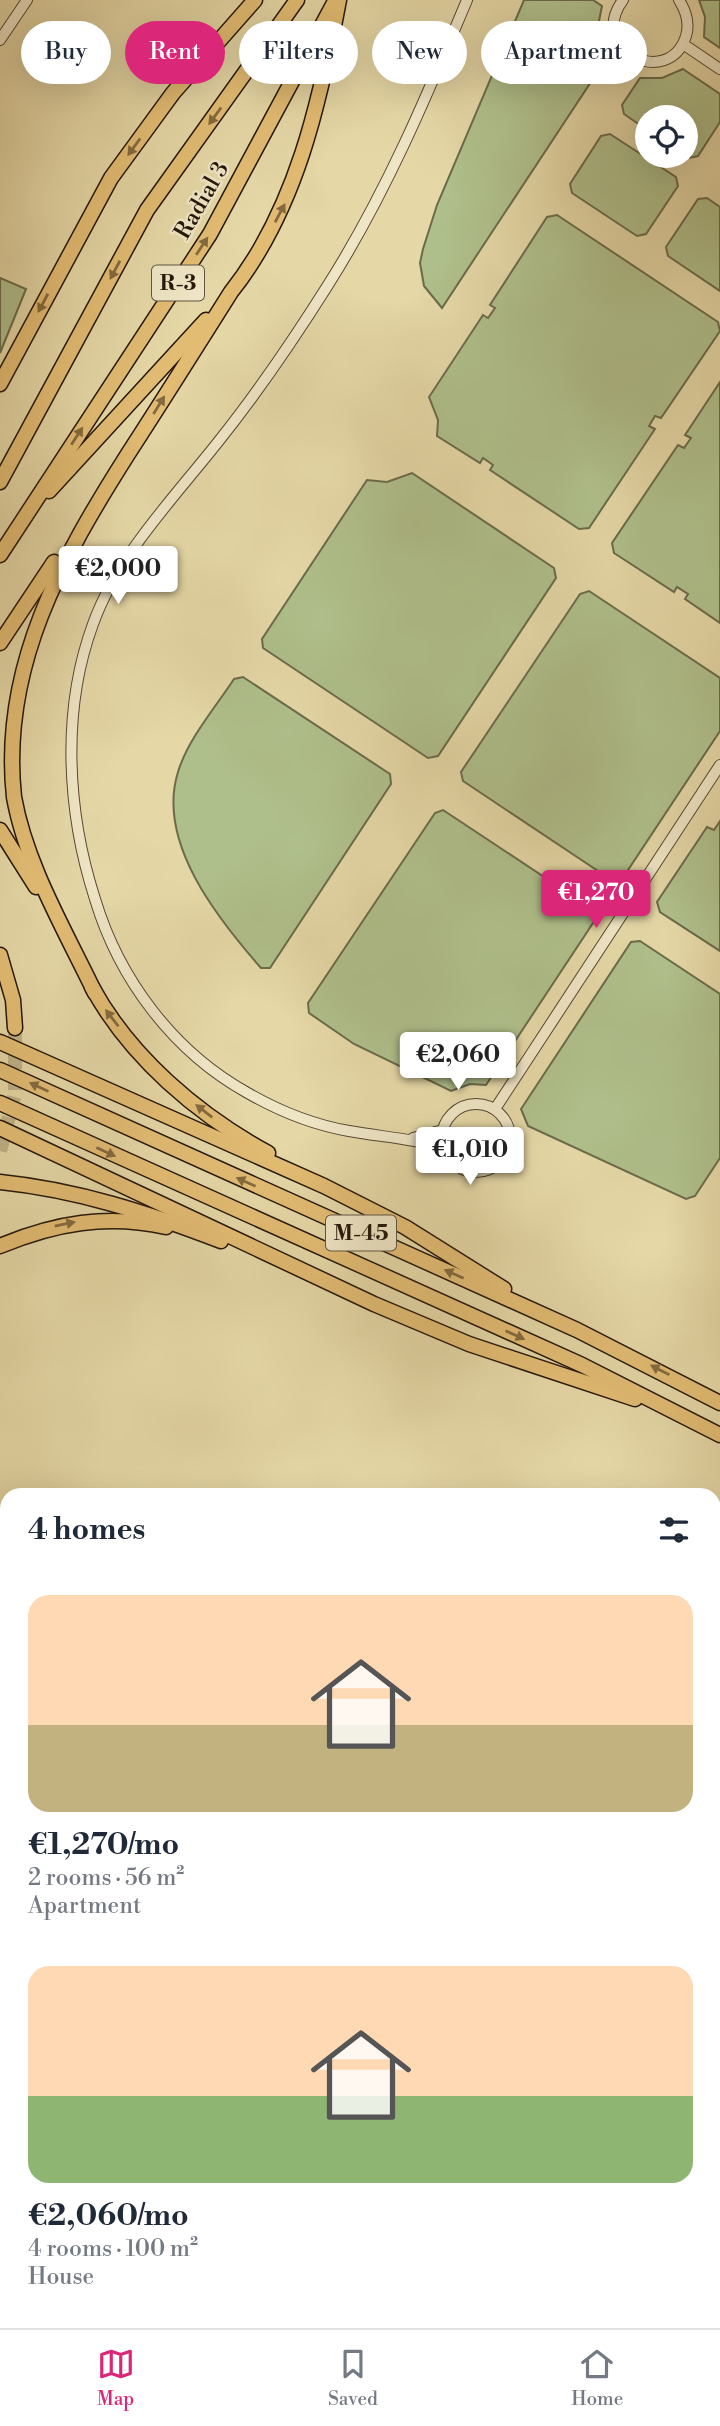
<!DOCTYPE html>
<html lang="en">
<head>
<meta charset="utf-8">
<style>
  :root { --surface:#fff; --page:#f6f6f7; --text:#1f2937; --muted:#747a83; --line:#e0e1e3; --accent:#db2777 }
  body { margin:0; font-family:"Libre Bodoni",serif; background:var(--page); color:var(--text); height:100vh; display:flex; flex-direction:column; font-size:26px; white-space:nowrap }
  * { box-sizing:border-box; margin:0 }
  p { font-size:23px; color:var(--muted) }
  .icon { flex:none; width:38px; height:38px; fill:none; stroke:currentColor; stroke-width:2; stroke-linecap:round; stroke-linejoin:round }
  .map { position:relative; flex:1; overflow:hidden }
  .sheet { position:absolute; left:0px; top:1488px; width:721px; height:842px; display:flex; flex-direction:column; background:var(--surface); border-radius:21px 21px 0 0; box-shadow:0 7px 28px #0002 }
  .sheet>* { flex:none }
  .hud { position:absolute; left:21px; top:21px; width:679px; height:63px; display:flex; gap:14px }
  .buttons { position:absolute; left:635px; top:105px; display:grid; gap:14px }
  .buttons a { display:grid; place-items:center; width:63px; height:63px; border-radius:50%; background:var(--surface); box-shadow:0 7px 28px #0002; font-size:35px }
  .price { position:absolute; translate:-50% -60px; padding:0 16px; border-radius:7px; background:#fff; color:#222; font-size:23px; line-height:46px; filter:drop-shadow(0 2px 4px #0008) }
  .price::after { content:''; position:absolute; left:50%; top:42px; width:21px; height:16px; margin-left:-10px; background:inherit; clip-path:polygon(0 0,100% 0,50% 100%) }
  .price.selected { background:var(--accent); color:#fff }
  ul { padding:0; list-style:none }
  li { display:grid; align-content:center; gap:14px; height:371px; padding:0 28px }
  li span { display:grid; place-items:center; height:217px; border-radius:21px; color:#555 }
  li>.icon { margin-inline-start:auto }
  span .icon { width:126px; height:126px; fill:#fffc; stroke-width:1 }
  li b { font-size:30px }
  h2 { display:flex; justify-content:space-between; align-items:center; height:84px; padding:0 28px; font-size:30px }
  .chip { padding:0 24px; border-radius:32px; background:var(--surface); box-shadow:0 7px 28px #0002; font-size:24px; line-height:63px }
  .chip.selected { background:var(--accent); color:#fff }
  .tabs { display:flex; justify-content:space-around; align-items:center; height:98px; border-top:2px solid var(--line); background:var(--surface); font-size:19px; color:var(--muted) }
  .tabs a { display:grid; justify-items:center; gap:4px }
  .tabs .selected { color:var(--accent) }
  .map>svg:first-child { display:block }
</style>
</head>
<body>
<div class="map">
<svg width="720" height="2328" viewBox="0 0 720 2328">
  <rect width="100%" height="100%" fill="#e5d7a6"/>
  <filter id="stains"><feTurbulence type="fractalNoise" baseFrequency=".00286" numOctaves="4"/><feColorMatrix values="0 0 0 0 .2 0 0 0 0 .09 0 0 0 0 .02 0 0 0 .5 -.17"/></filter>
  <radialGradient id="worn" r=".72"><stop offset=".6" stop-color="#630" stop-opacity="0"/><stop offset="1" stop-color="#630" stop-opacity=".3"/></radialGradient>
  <g fill="#afbf8b" stroke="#6a6b4a" stroke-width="2">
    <polygon points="524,0 593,0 602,6 598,26 608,56 442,308 424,286 420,263 423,249 437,205"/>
    <polygon points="699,0 720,0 720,48 704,37 705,17"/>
    <polygon points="683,69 720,94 720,122 698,156 689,158 686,156 686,117 648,117 647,130 624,114 622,105 640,78 662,78"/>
    <polygon points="610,134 676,177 678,186 646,234 637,236 572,193 570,184 601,136"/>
    <polygon points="707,198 720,207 720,291 668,256 666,247 698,199"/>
    <polygon points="557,215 718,322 720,331 661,418 655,416 649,426 655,429 589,528 579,529 490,470 493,465 483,458 480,463 437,436 438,420 429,397 483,315 488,318 495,308 490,305 547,217"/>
    <polygon points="0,278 26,289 0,353"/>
    <polygon points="720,382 720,623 685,599 688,594 677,587 674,592 614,553 612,543 678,445 684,448 691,438 685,435"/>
    <polygon points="412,473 554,568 556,578 438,756 428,758 263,648 262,639 367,480 387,482"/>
    <polygon points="589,591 720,678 720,731 622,879 613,881 463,781 461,772 580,594"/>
    <path d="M243,677L390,774L391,784L270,968H261C218,919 156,842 178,772C188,739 215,708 234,679Z"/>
    <polygon points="443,810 594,910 595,920 486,1085 470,1084 451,1091 354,1044 309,1013 308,1003 435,813"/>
    <polygon points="720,821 720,951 660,912 657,902 707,827 714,830"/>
    <polygon points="640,941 720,994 720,1158 695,1196 686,1199 528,1126 521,1109 631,942"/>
  </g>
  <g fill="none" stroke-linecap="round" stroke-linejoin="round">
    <polyline stroke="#bfb187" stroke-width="14" stroke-dasharray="14 7" stroke-linecap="butt" points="0,1151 15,1094 15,1028"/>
    <g stroke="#554731" stroke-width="12">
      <g id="minor">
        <path d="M623,0C586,50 669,90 686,36C690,23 686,11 679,0"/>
        <polyline points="0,40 27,0"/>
        <polyline points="683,44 720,69"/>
        <circle cx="476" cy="1138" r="34"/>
        <polyline points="495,1109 720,765"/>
        <polyline points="413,1138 443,1130"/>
        <path d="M443,1148C412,1138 381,1137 349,1131C314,1125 277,1110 246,1092C173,1051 119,979 95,899C67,812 61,711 93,624C118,555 173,499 218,442C258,392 294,339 328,285C385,195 426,98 467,0"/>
        <polyline points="714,1719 720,1719"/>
        <polyline points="714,1731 720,1731"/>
        <polyline points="0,2020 7,2023"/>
        <polyline points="0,2046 7,2049"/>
        <polyline points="0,2294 7,2303"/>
        <polyline points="714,2311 720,2313"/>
        <polyline points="21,2322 26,2328"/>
        <polyline points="656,2322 671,2328"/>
        <polyline points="38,2328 41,2322"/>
      </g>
    </g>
    <g stroke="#25170a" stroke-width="15">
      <g id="major">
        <polyline points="714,1979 720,1969"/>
        <polyline points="480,2328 485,2322"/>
        <polyline points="500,2328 505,2322"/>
      </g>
    </g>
    <g stroke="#25170a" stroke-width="17">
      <g id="highway">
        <polyline points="0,384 111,178 173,93 255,0"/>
        <polyline points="0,482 147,210 297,0"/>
        <polyline points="49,491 206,320"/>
        <polyline points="0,555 210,234 334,3"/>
        <polyline points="0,643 54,562"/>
        <polyline points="0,830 36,887"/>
        <polyline points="0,955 13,1000 15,1028"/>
        <path d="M92,987C130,1057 198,1115 268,1153"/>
        <path d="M95,993C65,930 26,865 14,797C0,667 62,558 128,454C163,400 197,346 231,292C296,210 320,102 339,0"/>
        <polyline points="0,1042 324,1186 405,1227 504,1289"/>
        <polyline points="0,1070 577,1330 720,1403"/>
        <polyline points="0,1103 582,1365 720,1435"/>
        <polyline points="0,1128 374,1304 469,1344 635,1399"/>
        <path d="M0,1182C78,1190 148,1213 221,1241"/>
        <path d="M0,1246C55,1223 107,1214 166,1227"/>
      </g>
    </g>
    <use href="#minor" stroke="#eee5c5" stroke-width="10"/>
    <use href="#major" stroke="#e2bc73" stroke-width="12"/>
    <use href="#highway" stroke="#e2bc73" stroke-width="14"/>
    <g stroke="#25170a" stroke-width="5">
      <polyline id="rail" points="714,2057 720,2048"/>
    </g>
    <use href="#rail" stroke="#eee5c5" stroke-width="2.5" stroke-dasharray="8" stroke-linecap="butt"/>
  </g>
  <defs><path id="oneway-solid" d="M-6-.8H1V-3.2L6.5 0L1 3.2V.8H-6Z" transform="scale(1.75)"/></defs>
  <g fill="#846a3e">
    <use href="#oneway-solid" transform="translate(215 116) rotate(126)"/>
    <use href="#oneway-solid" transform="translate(134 147) rotate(126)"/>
    <use href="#oneway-solid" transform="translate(280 213) rotate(-62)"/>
    <use href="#oneway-solid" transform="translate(202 246) rotate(-57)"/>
    <use href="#oneway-solid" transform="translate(115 270) rotate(118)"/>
    <use href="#oneway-solid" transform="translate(43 303) rotate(118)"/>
    <use href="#oneway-solid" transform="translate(159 405) rotate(-58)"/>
    <use href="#oneway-solid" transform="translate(77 436) rotate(-57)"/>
    <use href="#oneway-solid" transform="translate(112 1018) rotate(-128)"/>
    <use href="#oneway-solid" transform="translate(39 1087) rotate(-155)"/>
    <use href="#oneway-solid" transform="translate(204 1111) rotate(-142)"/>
    <use href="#oneway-solid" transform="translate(106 1152) rotate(25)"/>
    <use href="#oneway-solid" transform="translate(246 1182) rotate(-156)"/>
    <use href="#oneway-solid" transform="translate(65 1224) rotate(-12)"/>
    <use href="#oneway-solid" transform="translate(454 1274) rotate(-156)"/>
    <use href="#oneway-solid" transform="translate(515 1335) rotate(24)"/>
    <use href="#oneway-solid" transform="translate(660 1370) rotate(-153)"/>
  </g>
  <g text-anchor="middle" stroke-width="5" stroke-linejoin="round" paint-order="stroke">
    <g fill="#eee5c5" stroke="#615542" stroke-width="2">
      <rect x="152" y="265.5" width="52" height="35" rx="5"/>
      <rect x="326" y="1215.5" width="70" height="35" rx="5"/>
    </g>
    <g font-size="21" font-weight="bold" fill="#25170a">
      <text x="178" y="290">R-3</text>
      <text x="361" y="1240">M-45</text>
    </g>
    <g font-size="23" fill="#25170a" stroke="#eee5c5">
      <text transform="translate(201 200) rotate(-60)" y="8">Radial 3</text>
    </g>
  </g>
  <rect width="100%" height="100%" filter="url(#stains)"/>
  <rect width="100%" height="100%" fill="url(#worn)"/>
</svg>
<div class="buttons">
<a><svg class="icon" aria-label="locate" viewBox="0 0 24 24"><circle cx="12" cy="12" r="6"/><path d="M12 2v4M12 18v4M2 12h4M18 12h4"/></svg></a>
</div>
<b class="price" style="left:118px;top:606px">€2,000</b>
<b class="price selected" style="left:596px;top:930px">€1,270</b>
<b class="price" style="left:458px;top:1092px">€2,060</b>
<b class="price" style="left:470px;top:1187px">€1,010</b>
<div class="hud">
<a class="chip">Buy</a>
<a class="chip selected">Rent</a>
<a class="chip">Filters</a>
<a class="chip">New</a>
<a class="chip">Apartment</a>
</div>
<section class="sheet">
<h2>4 homes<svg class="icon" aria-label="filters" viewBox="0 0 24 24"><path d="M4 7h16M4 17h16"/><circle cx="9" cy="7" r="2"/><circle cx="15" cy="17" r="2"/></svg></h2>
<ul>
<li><span style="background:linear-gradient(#ffd9b3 60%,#c2b280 0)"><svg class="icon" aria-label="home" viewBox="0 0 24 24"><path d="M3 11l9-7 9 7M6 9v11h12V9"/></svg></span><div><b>€1,270/mo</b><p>2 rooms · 56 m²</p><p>Apartment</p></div></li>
<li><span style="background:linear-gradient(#ffd9b3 60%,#8fb573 0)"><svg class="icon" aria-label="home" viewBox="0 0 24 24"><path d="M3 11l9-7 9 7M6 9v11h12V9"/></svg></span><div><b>€2,060/mo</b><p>4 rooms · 100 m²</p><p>House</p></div></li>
</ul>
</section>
</div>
<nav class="tabs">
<a class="selected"><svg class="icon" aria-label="map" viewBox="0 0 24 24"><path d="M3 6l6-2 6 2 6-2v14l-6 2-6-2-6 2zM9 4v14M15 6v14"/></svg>Map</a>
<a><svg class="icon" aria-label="saved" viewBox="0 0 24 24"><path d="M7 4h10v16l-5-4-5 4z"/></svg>Saved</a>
<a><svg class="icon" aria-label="home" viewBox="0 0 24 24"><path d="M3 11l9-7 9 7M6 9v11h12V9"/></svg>Home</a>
</nav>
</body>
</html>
